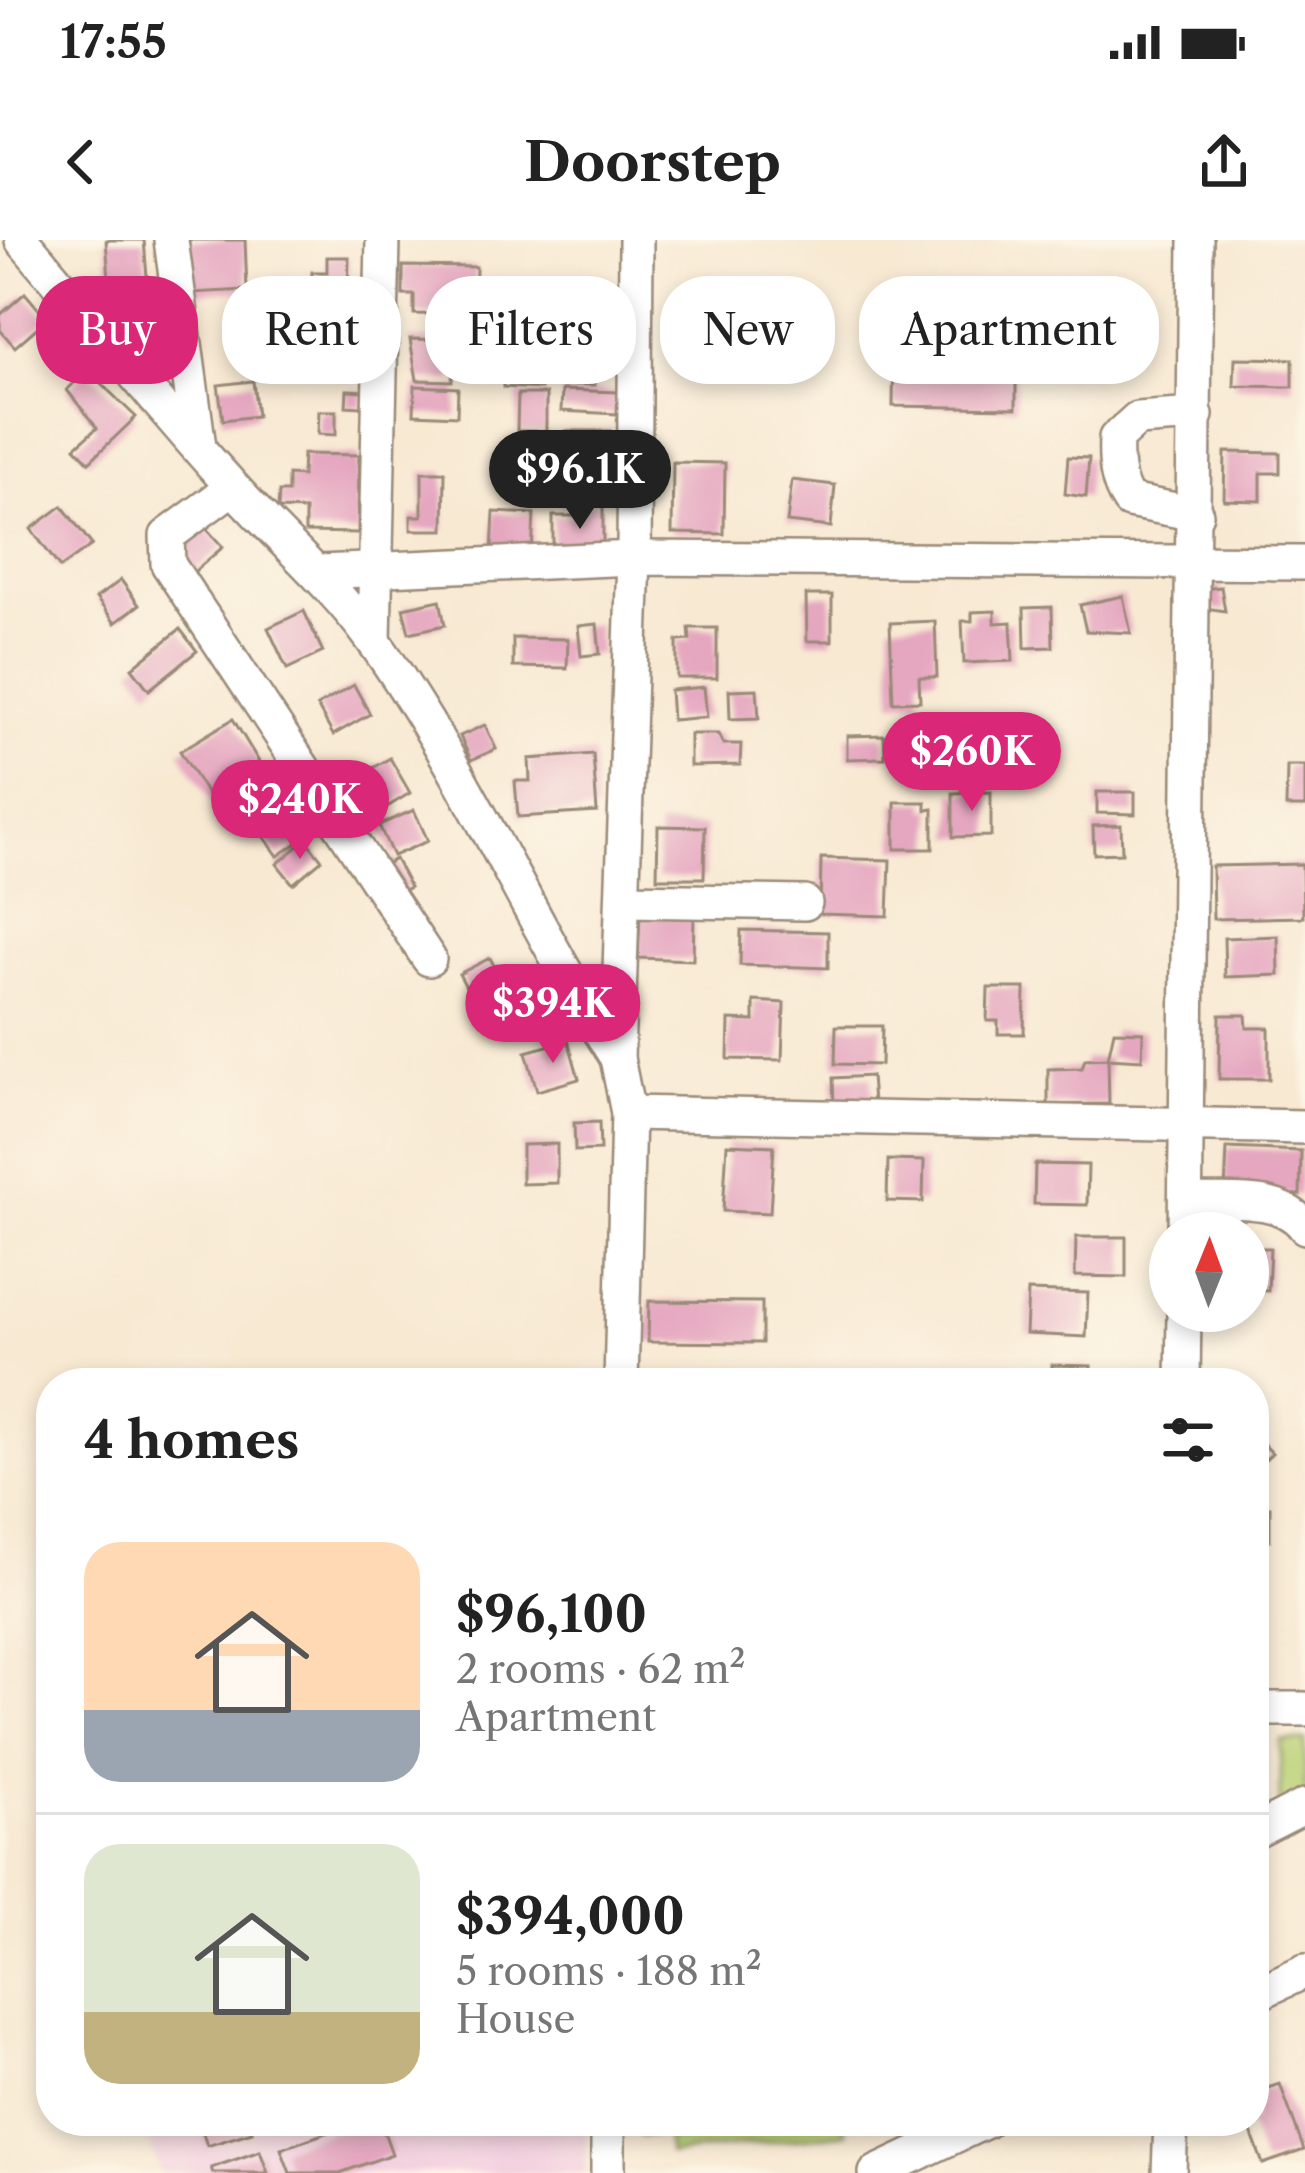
<!DOCTYPE html>
<html lang="en">
<head>
<meta charset="utf-8">
<style>
  :root { --surface:#fff; --page:#f6f6f6; --text:#222; --muted:#767676; --line:#e0e0e0; --accent:#db2777 }
  body { margin:0; font-family:"Libre Caslon Text",serif; background:var(--page); color:var(--text); height:100vh; display:flex; flex-direction:column; font-size:45px; white-space:nowrap }
  * { box-sizing:border-box; margin:0 }
  p { font-size:39px; color:var(--muted) }
  .icon { flex:none; width:66px; height:66px; fill:none; stroke:currentColor; stroke-width:2; stroke-linecap:round; stroke-linejoin:round }
  .map { position:relative; flex:1; overflow:hidden }
  .sheet { position:absolute; left:36px; top:1128px; width:1233px; height:768px; display:flex; flex-direction:column; background:var(--surface); border-radius:48px; box-shadow:0 6px 18px #0003 }
  .sheet>* { flex:none }
  .guide { position:absolute; left:36px; top:36px; width:1233px; height:108px; display:flex; gap:24px }
  .needle { width:78px; rotate:1deg }
  .controls { position:absolute; left:1149px; top:972px; display:grid; gap:24px }
  .controls a { display:grid; place-items:center; width:120px; height:120px; border-radius:50%; background:var(--surface); box-shadow:0 6px 18px #0003; font-size:60px }
  .price { position:absolute; translate:-50% -102px; padding:0 27px; border-radius:42px; background:var(--accent); color:#fff; font-size:39px; line-height:78px; filter:drop-shadow(0 3px 6px #0008) }
  .price::after { content:''; position:absolute; left:50%; top:72px; width:36px; height:27px; margin-left:-18px; background:inherit; clip-path:polygon(0 0,100% 0,50% 100%) }
  .price.current { background:#222; color:#fff }
  ul { padding:0; list-style:none }
  li { display:flex; align-items:center; gap:36px; height:300px; padding:0 48px }
  li+li { border-top:3px solid var(--line) }
  li span { display:grid; place-items:center; flex:none; width:336px; height:240px; border-radius:36px; color:#555 }
  li>.icon { margin-inline-start:auto }
  span .icon { width:144px; height:144px; fill:#fffc; stroke-width:1 }
  li b { font-size:51px }
  h2 { display:flex; justify-content:space-between; align-items:center; height:144px; padding:0 48px; font-size:51px }
  .pill { padding:0 42px; border-radius:48px; background:var(--surface); box-shadow:0 6px 18px #0003; font-size:42px; line-height:108px }
  .pill.current { background:var(--accent); color:#fff }
  .status { display:flex; justify-content:space-between; align-items:center; height:84px; padding:0 60px; background:var(--surface); direction:ltr }
  .status svg { height:33px; fill:currentColor }
  header { display:flex; justify-content:space-between; align-items:center; height:156px; padding:0 48px; background:var(--surface); font-size:54px; font-weight:700 }
  .map>svg:first-child { display:block }
</style>
</head>
<body>
<div class="status"><b>17:55</b><svg viewBox="0 0 49 12"><path d="M0 12V9h3v3zM5 12V6h3v6zM10 12V3h3v9zM15 12V0h3v12zM26 1h20v11H26zM47 4h2v5h-2z"/></svg></div>
<header><svg class="icon" aria-label="back" viewBox="0 0 24 24"><path d="M15 5l-7 7 7 7"/></svg>Doorstep<svg class="icon" aria-label="share" viewBox="0 0 24 24"><path d="M12 15V3M7 8l5-5 5 5M5 13v7h14v-7"/></svg></header>
<div class="map">
<svg width="1305" height="1933" viewBox="0 0 1305 1933">
  <rect width="100%" height="100%" fill="#fcf5e5"/>
  <filter id="ink" filterUnits="userSpaceOnUse"><feTurbulence type="fractalNoise" baseFrequency=".00833" numOctaves="2"/><feDisplacementMap in="SourceGraphic" scale="24" xChannelSelector="R" yChannelSelector="G"/><feConvolveMatrix kernelMatrix="1 2 1 2 8 2 1 2 1" color-interpolation-filters="sRGB"/></filter>
  <filter id="wash" filterUnits="userSpaceOnUse"><feTurbulence type="fractalNoise" baseFrequency=".004" numOctaves="4" result="noise"/><feDisplacementMap in="SourceGraphic" scale="48" xChannelSelector="R" yChannelSelector="G"/><feGaussianBlur stdDeviation="2.7" result="paint"/><feColorMatrix in="noise" values="0 0 0 0 0 0 0 0 0 0 0 0 0 0 0 0 0 1.4 0 .05"/><feComposite in="paint" operator="in"/></filter>
  <g filter="url(#wash)">
    <rect width="100%" height="100%" fill="#f8e9d3"/>
    <polygon fill="#f3cfe0" points="139,1881 586,1881 586,1933 161,1933"/>
    <g fill="#bad176" stroke="#7a7e4a" stroke-width="3">
      <polygon points="1281,1501 1305,1501 1305,1584 1280,1584"/>
      <polygon points="639,1881 844,1881 846,1893 669,1914 666,1893 640,1896"/>
    </g>
    <g id="blocks">
      <g fill="#e5a6c0">
        <polygon points="106,0 144,0 147,37 109,39"/>
        <polygon points="188,0 245,0 247,50 191,53"/>
        <polygon points="327,17 349,17 348,56 312,56 312,32 327,32"/>
        <polygon points="403,26 476,27 475,75 414,74 414,55 403,55"/>
        <polygon points="25,53 47,79 15,107 0,90 0,75"/>
        <polygon points="1025,63 1089,65 1088,115 1023,113"/>
        <polygon points="680,69 707,70 705,115 677,114"/>
        <polygon points="544,84 602,87 595,145 552,144 553,134 542,133"/>
        <polygon points="410,99 454,100 452,141 417,140"/>
        <polygon points="894,105 1016,107 1016,168 893,166"/>
        <polygon points="1235,118 1293,119 1293,147 1234,146"/>
        <polygon points="87,130 136,177 89,222 75,207 97,188 67,150"/>
        <polygon points="503,130 541,131 541,149 503,147"/>
        <polygon points="253,141 257,176 223,180 218,145"/>
        <polygon points="415,146 458,148 457,176 414,174"/>
        <polygon points="347,150 363,151 362,167 346,166"/>
        <polygon points="562,150 618,152 617,174 561,171"/>
        <polygon points="518,154 546,154 546,191 517,191"/>
        <polygon points="319,171 336,171 336,195 318,194"/>
        <polygon points="566,191 610,191 609,233 565,232"/>
        <polygon points="521,204 557,205 556,230 520,228"/>
        <polygon points="1225,212 1280,213 1280,233 1261,233 1261,261 1224,260"/>
        <polygon points="303,214 359,215 358,293 305,292 305,270 278,269 279,252 288,252 288,235 302,236"/>
        <polygon points="1068,217 1089,218 1086,257 1065,254"/>
        <polygon points="673,222 725,223 724,294 672,293"/>
        <polygon points="422,232 445,232 444,290 411,290 411,276 422,276"/>
        <polygon points="792,240 835,245 831,287 787,282"/>
        <polygon points="586,265 603,265 603,312 553,312 553,276 582,276"/>
        <polygon points="62,266 92,305 60,328 31,289"/>
        <polygon points="494,272 534,274 532,313 492,311"/>
        <polygon points="203,285 223,307 188,337 169,315"/>
        <polygon points="121,340 139,365 115,383 96,358"/>
        <polygon points="1221,347 1225,371 1205,368 1203,349"/>
        <polygon points="806,355 832,355 832,401 807,401"/>
        <polygon points="1123,356 1131,393 1086,391 1080,365"/>
        <polygon points="440,360 445,385 409,393 403,368"/>
        <polygon points="1052,367 1053,407 1025,408 1024,368"/>
        <polygon points="304,371 323,412 287,429 268,388"/>
        <polygon points="995,371 995,383 1011,382 1013,421 964,423 962,381 972,381 972,372"/>
        <polygon points="935,381 937,437 919,437 920,461 893,462 890,383"/>
        <polygon points="597,384 600,414 581,416 578,386"/>
        <polygon points="689,388 717,388 717,438 677,438 677,401 690,400"/>
        <polygon points="180,389 197,411 149,450 132,428"/>
        <polygon points="513,398 568,399 567,428 513,427"/>
        <polygon points="354,445 370,474 333,495 317,466"/>
        <polygon points="704,447 707,477 672,480 670,450"/>
        <polygon points="757,449 759,478 730,479 729,450"/>
        <polygon points="233,479 259,522 227,541 238,560 218,572 180,511"/>
        <polygon points="485,485 496,509 471,520 460,496"/>
        <polygon points="690,494 718,494 723,504 741,504 740,525 690,526"/>
        <polygon points="884,495 885,518 847,519 847,496"/>
        <polygon points="593,514 597,572 518,577 515,541 530,541 529,519"/>
        <polygon points="390,518 410,553 379,572 358,537"/>
        <polygon points="1287,526 1305,526 1305,567 1286,567"/>
        <polygon points="991,552 991,596 953,597 953,553"/>
        <polygon points="1097,552 1135,552 1135,574 1097,573"/>
        <polygon points="895,562 926,562 926,570 933,569 933,609 895,609"/>
        <polygon points="414,570 428,601 393,616 379,585"/>
        <polygon points="292,571 309,595 278,616 261,593"/>
        <polygon points="1121,585 1122,613 1094,614 1093,586"/>
        <polygon points="658,586 705,587 704,638 657,638"/>
        <polygon points="306,600 322,620 293,644 277,624"/>
        <polygon points="821,618 890,620 888,676 820,674"/>
        <polygon points="395,619 410,647 392,656 377,629"/>
        <polygon points="1302,624 1303,677 1213,679 1212,626"/>
        <polygon points="640,674 694,677 693,720 638,718"/>
        <polygon points="741,690 828,692 828,728 740,725"/>
        <polygon points="1278,696 1279,735 1225,737 1224,698"/>
        <polygon points="490,718 504,744 473,760 459,734"/>
        <polygon points="988,748 1025,748 1024,794 998,794 998,781 987,781"/>
        <polygon points="754,761 784,763 782,820 728,819 729,780 754,781"/>
        <polygon points="1220,775 1246,775 1247,788 1269,788 1269,839 1219,839"/>
        <polygon points="836,786 882,786 881,825 835,824"/>
        <polygon points="1114,791 1143,792 1142,820 1108,818"/>
        <polygon points="568,800 579,839 537,851 526,812"/>
        <polygon points="1108,818 1109,864 1048,865 1048,829 1082,828 1085,819"/>
        <polygon points="871,836 873,863 834,866 833,838"/>
        <polygon points="599,882 600,910 575,911 574,883"/>
        <polygon points="557,904 557,943 522,944 522,905"/>
        <polygon points="727,904 774,906 770,973 723,971"/>
        <polygon points="1227,908 1301,911 1300,955 1225,952"/>
        <polygon points="888,920 924,921 923,962 887,961"/>
        <polygon points="1035,924 1088,925 1087,965 1034,964"/>
        <polygon points="1076,997 1126,997 1126,1037 1075,1036"/>
        <polygon points="1248,1008 1270,1008 1268,1051 1248,1050"/>
        <polygon points="1028,1051 1088,1053 1086,1097 1026,1094"/>
        <polygon points="649,1061 762,1062 762,1103 648,1102"/>
        <polygon points="1052,1125 1091,1126 1091,1143 1051,1143"/>
        <polygon points="1254,1194 1272,1213 1254,1230"/>
        <rect x="1254" y="1267" width="16" height="33"/>
        <polygon points="1280,1844 1304,1910 1263,1924 1247,1881 1254,1881 1254,1866 1260,1864 1256,1852"/>
        <polygon points="199,1881 248,1881 252,1892 207,1906"/>
        <polygon points="359,1881 380,1881 392,1914 340,1933 290,1933 281,1909"/>
        <polygon points="260,1911 268,1933 213,1933 211,1928"/>
      </g>
    </g>
  </g>
  <g filter="url(#ink)">
    <use href="#blocks" fill-opacity="0" stroke="#9a8a78" stroke-width="3"/>
    <g fill="none" stroke-linecap="round" stroke-linejoin="round">
      <g stroke="#9a8a78" stroke-width="38">
        <g id="minor">
          <path d="M22,0C91,81 158,165 230,244C277,297 330,341 372,399C467,531 529,682 617,818"/>
          <polyline points="171,0 199,207"/>
          <polyline points="232,248 167,296 168,324 429,719"/>
          <path d="M1196,274L1129,261C1116,242 1115,221 1116,198L1137,179L1196,175"/>
          <polyline points="319,332 634,318 1305,323"/>
          <polyline points="374,401 383,0"/>
          <polyline points="626,660 805,663"/>
          <polyline points="628,873 1305,887"/>
          <path d="M1186,961C1225,963 1280,953 1305,987"/>
          <polyline points="1185,993 1196,0"/>
          <polyline points="621,1143 628,873 617,818 634,318 636,0"/>
          <polyline points="1183,1143 1184,1071"/>
          <polyline points="1254,1469 1305,1469"/>
          <polyline points="1254,1592 1305,1566"/>
          <polyline points="1254,1755 1305,1731"/>
          <polyline points="608,1933 608,1881"/>
          <polyline points="876,1933 986,1881"/>
          <polyline points="1169,1933 1171,1881"/>
        </g>
      </g>
      <use href="#minor" stroke="#fff" stroke-width="33"/>
    </g>
  </g>
</svg>
<div class="controls">
<a><svg class="needle" viewBox="-14 -14 28 28"><path d="M0-13l5 13h-10z" fill="#e53935"/><path d="M0 13l5-13h-10z" fill="#767676"/></svg></a>
</div>
<b class="price current" style="left:580px;top:292px">$96.1K</b>
<b class="price" style="left:972px;top:574px">$260K</b>
<b class="price" style="left:300px;top:622px">$240K</b>
<b class="price" style="left:553px;top:826px">$394K</b>
<div class="guide">
<a class="pill current">Buy</a>
<a class="pill">Rent</a>
<a class="pill">Filters</a>
<a class="pill">New</a>
<a class="pill">Apartment</a>
</div>
<section class="sheet">
<h2>4 homes<svg class="icon" aria-label="filters" viewBox="0 0 24 24"><path d="M4 7h16M4 17h16"/><circle cx="9" cy="7" r="2"/><circle cx="15" cy="17" r="2"/></svg></h2>
<ul>
<li><span style="background:linear-gradient(#ffd9b3 70%,#9aa5b1 0)"><svg class="icon" aria-label="home" viewBox="0 0 24 24"><path d="M3 11l9-7 9 7M6 9v11h12V9"/></svg></span><div><b>$96,100</b><p>2 rooms · 62 m²</p><p>Apartment</p></div></li>
<li><span style="background:linear-gradient(#dfe7d0 70%,#c2b280 0)"><svg class="icon" aria-label="home" viewBox="0 0 24 24"><path d="M3 11l9-7 9 7M6 9v11h12V9"/></svg></span><div><b>$394,000</b><p>5 rooms · 188 m²</p><p>House</p></div></li>
</ul>
</section>
</div>
</body>
</html>
